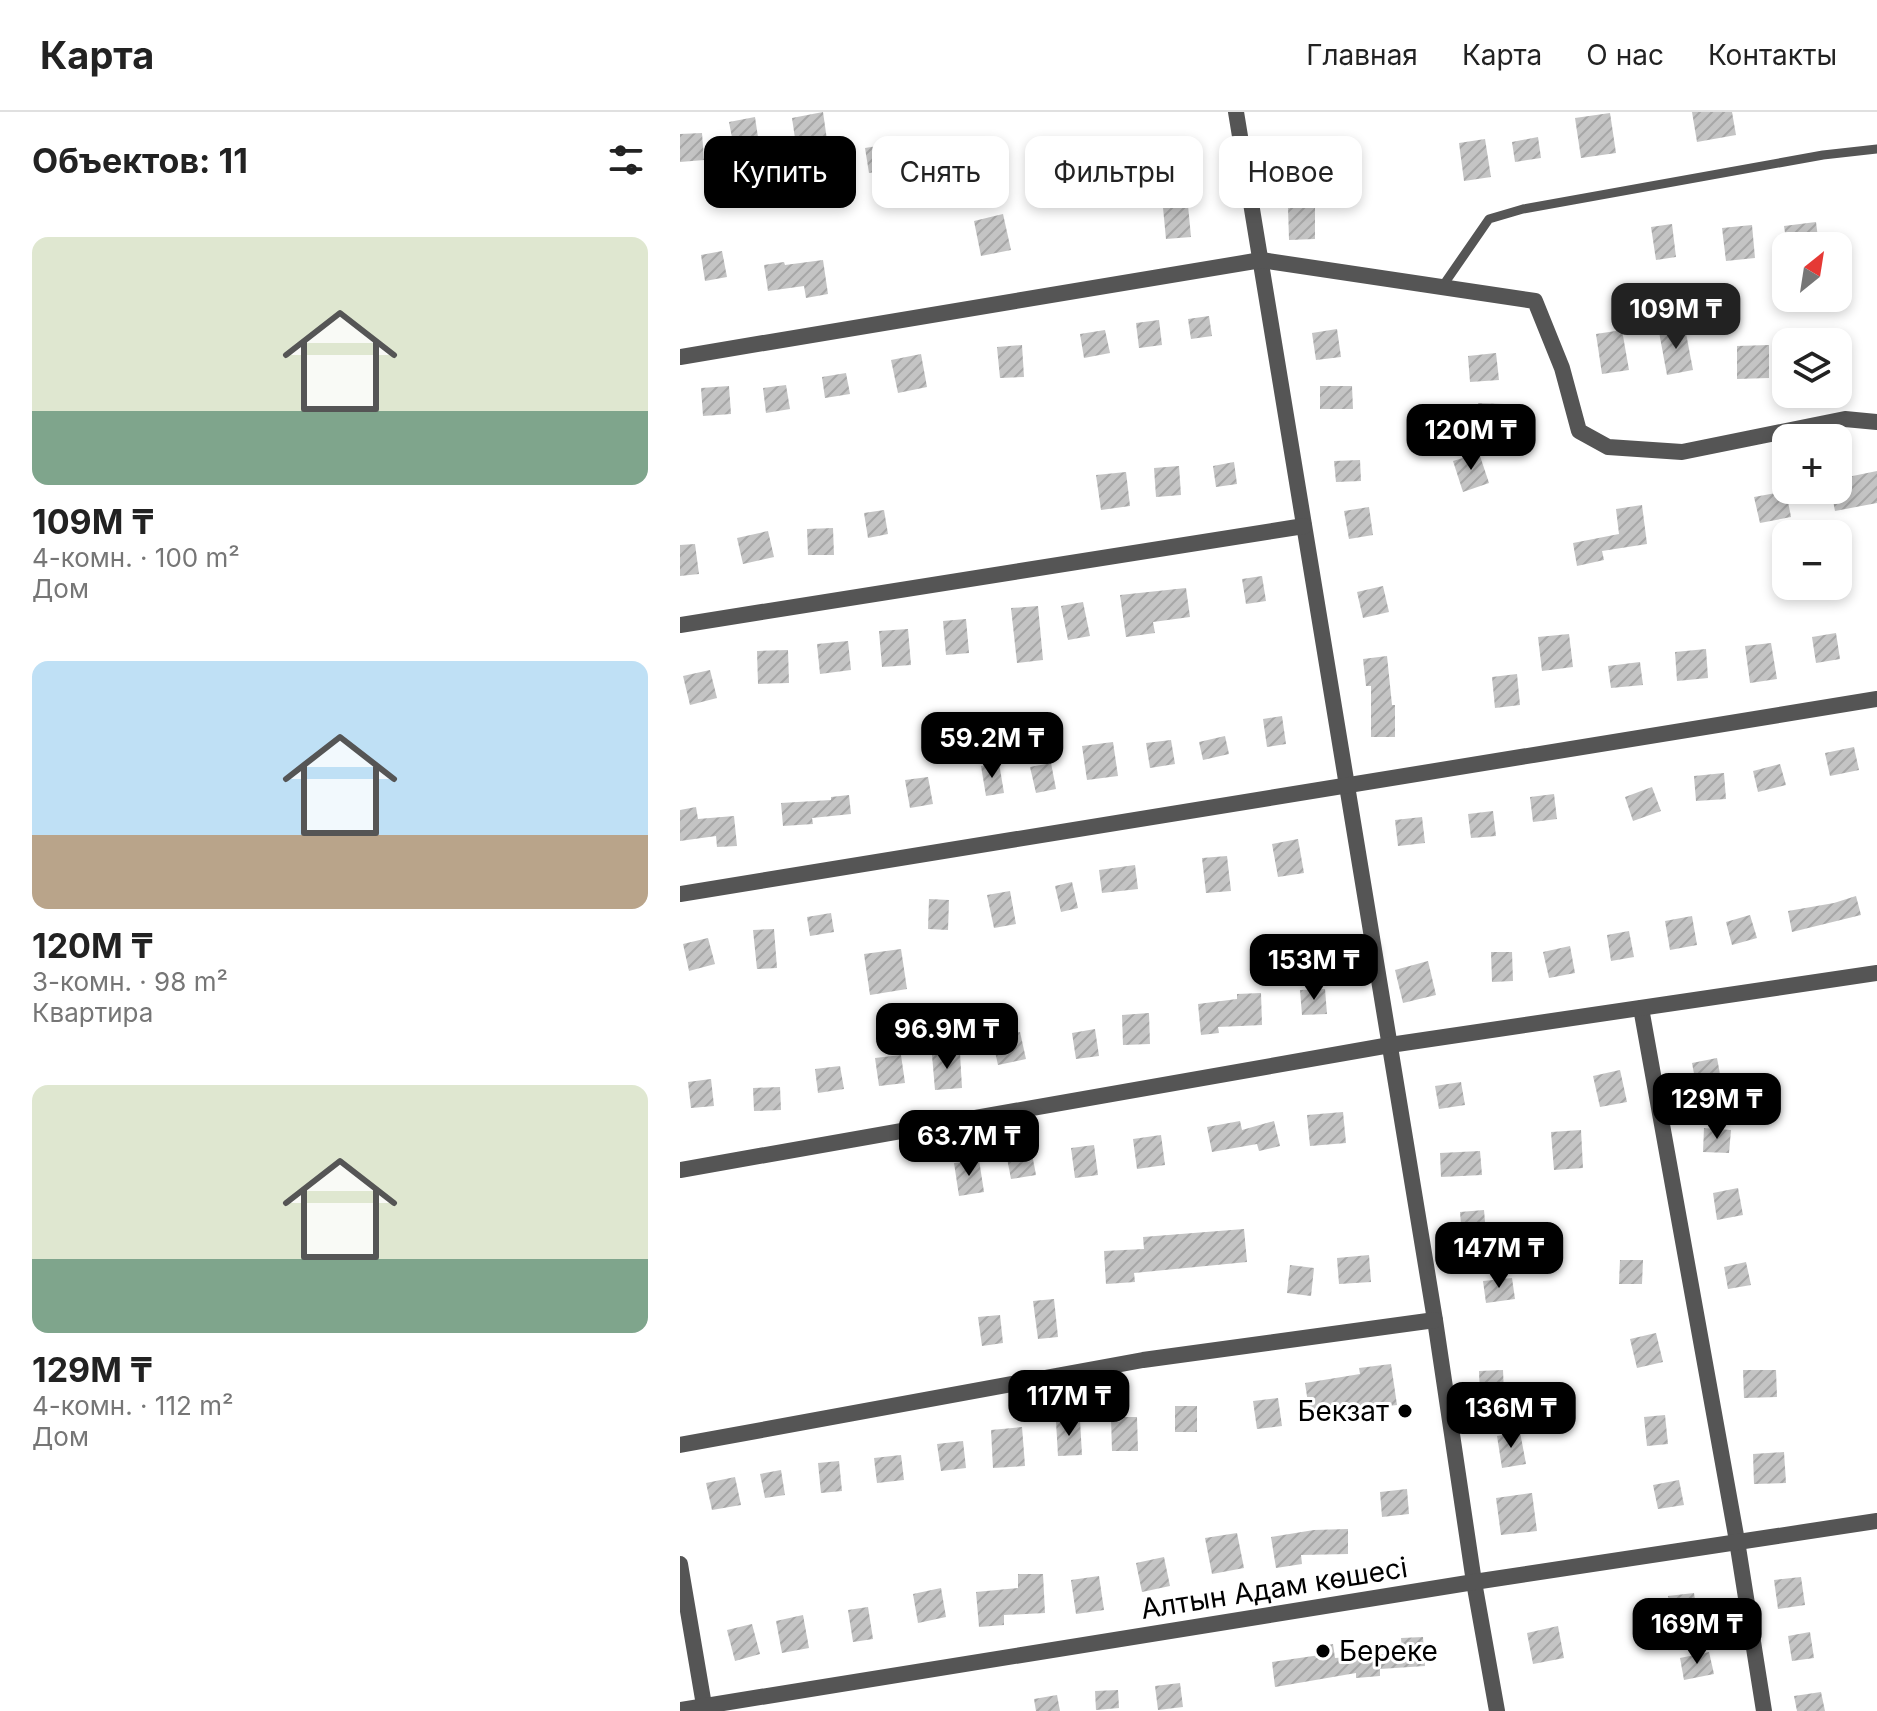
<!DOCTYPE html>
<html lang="ru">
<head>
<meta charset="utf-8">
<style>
  :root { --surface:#fff; --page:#f6f6f6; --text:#222; --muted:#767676; --line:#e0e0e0; --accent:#000 }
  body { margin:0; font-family:Inter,sans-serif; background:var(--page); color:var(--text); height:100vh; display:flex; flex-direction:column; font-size:30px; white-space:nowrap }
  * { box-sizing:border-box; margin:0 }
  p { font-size:26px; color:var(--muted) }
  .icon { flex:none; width:44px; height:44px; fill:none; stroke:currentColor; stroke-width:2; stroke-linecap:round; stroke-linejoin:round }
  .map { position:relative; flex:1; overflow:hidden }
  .panel { display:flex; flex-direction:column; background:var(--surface); width:680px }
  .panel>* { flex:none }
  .top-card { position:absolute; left:24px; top:24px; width:760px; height:72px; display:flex; gap:16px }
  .needle { width:52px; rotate:30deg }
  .tools { position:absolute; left:1092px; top:120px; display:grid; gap:16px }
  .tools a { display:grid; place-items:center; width:80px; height:80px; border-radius:16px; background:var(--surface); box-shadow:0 4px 12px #0003; font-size:40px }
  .price { position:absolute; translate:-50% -68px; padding:0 18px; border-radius:16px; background:var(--accent); color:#fff; font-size:26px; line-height:52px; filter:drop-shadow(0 2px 4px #0008) }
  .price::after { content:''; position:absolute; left:50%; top:48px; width:24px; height:18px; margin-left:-12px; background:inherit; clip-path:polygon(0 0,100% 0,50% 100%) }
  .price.selected { background:#222; color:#fff }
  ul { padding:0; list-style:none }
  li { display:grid; align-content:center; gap:16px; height:424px; padding:0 32px }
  li span { display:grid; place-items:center; height:248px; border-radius:16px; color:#555 }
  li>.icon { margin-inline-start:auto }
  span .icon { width:144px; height:144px; fill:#fffc; stroke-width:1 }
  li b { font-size:34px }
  h2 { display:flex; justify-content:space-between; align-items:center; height:96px; padding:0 32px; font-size:34px }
  .chip { padding:0 28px; border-radius:16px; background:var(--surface); box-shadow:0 4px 12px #0003; font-size:28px; line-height:72px }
  .chip.selected { background:var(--accent); color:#fff }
  header { display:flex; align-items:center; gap:48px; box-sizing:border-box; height:112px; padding:0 40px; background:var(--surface); border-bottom:2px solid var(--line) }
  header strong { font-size:38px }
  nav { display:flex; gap:44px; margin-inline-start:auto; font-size:28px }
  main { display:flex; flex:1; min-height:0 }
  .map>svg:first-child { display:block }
</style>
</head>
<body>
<header>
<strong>Карта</strong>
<nav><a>Главная</a><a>Карта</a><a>О нас</a><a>Контакты</a></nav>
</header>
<main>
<section class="panel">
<h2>Объектов: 11<svg class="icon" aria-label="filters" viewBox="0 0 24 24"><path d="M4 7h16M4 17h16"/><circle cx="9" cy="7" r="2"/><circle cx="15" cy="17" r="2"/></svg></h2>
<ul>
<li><span style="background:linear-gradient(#dfe7d0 70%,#7fa58c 0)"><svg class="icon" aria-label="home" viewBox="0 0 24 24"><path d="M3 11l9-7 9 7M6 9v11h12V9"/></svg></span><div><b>109M ₸</b><p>4-комн. · 100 m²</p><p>Дом</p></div></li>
<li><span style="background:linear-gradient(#bfe0f5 70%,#b9a48a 0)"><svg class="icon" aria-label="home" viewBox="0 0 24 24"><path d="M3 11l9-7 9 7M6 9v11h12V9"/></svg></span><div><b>120M ₸</b><p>3-комн. · 98 m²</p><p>Квартира</p></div></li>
<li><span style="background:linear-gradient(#dfe7d0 70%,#7fa58c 0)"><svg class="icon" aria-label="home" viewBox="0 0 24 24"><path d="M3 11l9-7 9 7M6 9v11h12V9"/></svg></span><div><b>129M ₸</b><p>4-комн. · 112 m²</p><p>Дом</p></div></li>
</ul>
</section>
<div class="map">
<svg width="1197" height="1599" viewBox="0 0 1197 1599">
  <defs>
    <pattern id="building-hatch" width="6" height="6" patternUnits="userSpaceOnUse" patternTransform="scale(2)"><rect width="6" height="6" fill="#c4c4c4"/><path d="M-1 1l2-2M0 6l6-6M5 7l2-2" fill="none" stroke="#a7a7a7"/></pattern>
  </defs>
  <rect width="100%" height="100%" fill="#fff"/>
  <g fill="url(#building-hatch)">
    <polygon points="143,0 147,28 116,33 112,6"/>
    <polygon points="1012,0 1052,0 1056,23 1017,30"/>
    <polygon points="930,1 936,41 901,46 895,6"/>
    <polygon points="75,5 79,32 54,36 49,10"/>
    <polygon points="22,21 24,48 0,50 0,22"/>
    <polygon points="858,25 861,46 835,50 832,30"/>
    <polygon points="805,27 811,65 784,69 779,31"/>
    <polygon points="210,32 214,57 189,61 185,36"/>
    <polygon points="625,42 627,69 601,71 600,43"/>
    <polygon points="507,83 511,125 486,127 482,85"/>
    <polygon points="608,96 635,96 635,127 609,128"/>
    <polygon points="323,102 331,138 301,144 294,109"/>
    <polygon points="1136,110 1139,134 1107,134 1104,114"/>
    <polygon points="992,112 996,145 976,148 971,115"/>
    <polygon points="1072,113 1075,146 1046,149 1042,116"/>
    <polygon points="42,139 47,165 25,169 21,143"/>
    <polygon points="143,148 148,182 126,186 124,174 88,179 84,153 104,150 105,153"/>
    <polygon points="529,204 532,224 511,227 508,207"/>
    <polygon points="479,208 482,233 459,236 456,211"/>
    <polygon points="1005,216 1013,258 987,263 979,220"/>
    <polygon points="657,217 661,245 636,248 632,221"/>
    <polygon points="425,218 430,241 404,246 400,222"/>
    <polygon points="942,218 949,258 922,262 916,222"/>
    <polygon points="342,233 344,265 320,266 317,235"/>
    <polygon points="1089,233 1089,266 1057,267 1057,234"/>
    <polygon points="816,241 819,268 790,270 788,244"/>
    <polygon points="241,242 247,275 218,281 211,248"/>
    <polygon points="166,261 170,282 145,286 142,265"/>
    <polygon points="106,273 110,297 86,301 83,276"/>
    <polygon points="49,274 51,302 23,304 21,276"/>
    <polygon points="640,274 672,274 673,297 640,297"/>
    <polygon points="798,291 824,292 824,317 797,317"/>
    <polygon points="799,341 809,371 783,380 773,349"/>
    <polygon points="680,348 681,369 656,370 654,349"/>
    <polygon points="554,350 557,372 536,375 533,354"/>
    <polygon points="499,354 501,383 476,385 474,356"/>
    <polygon points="1197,359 1197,391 1155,399 1151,378 1158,378 1158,367"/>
    <polygon points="446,360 450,394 421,398 416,363"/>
    <polygon points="1106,379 1111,405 1080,411 1074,385"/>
    <polygon points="962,393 967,432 922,439 924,448 897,454 893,431 939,422 936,397"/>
    <polygon points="689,395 693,423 669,427 664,399"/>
    <polygon points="204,398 208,422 188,426 184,401"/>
    <polygon points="153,416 154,443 128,443 127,417"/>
    <polygon points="88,419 94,445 63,452 57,426"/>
    <polygon points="15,432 19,462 0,464 0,433"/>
    <polygon points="582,464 586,489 566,492 562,467"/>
    <polygon points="703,474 709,500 683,506 677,480"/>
    <polygon points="506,476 510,505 473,510 475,521 446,525 440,483"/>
    <polygon points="403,490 410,524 388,528 381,494"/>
    <polygon points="358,494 363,548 337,551 331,496"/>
    <polygon points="286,507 289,541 266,543 263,509"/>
    <polygon points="228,517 231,553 202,555 199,519"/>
    <polygon points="1156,521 1160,547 1136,551 1132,525"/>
    <polygon points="889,522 893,555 862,559 858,525"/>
    <polygon points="168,529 171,558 140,562 137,532"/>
    <polygon points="1091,531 1097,567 1070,571 1065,534"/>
    <polygon points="1026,537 1028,566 997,569 995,540"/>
    <polygon points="108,538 109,571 78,572 77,539"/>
    <polygon points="707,544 712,593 715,593 715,625 691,625 691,574 686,574 683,547"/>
    <polygon points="960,550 963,573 931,576 928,554"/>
    <polygon points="30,558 37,586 10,593 3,564"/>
    <polygon points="837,562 840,593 815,596 812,565"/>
    <polygon points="602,604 606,632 587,635 583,607"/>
    <polygon points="545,624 549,642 523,648 519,630"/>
    <polygon points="491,628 495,652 470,656 466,631"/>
    <polygon points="433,630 438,664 407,668 402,634"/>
    <polygon points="1174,635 1179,658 1150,664 1145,641"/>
    <polygon points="319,651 324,681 306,684 301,654"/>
    <polygon points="371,651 376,677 356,681 350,655"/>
    <polygon points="1100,652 1106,673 1078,680 1073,659"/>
    <polygon points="1044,661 1046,687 1016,689 1014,664"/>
    <polygon points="248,665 253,692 230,696 225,668"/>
    <polygon points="972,675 981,699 953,709 945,685"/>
    <polygon points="874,682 877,707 853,710 850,685"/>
    <polygon points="169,683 171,702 132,706 133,712 103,714 101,691 151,688 151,685"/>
    <polygon points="16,695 18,707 54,704 57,734 37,735 36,724 0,729 0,698"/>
    <polygon points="813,699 816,724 791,726 788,702"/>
    <polygon points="742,705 745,731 718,734 715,708"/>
    <polygon points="618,727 624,761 598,765 592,732"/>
    <polygon points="547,744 551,779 526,781 522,746"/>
    <polygon points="455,753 458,777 422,781 419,758"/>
    <polygon points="392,770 398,796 381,800 375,774"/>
    <polygon points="330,779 336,812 314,816 307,783"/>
    <polygon points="1176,784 1181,803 1112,820 1108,799 1154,791"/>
    <polygon points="249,787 269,788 268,818 248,817"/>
    <polygon points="151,801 154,820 130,824 127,805"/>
    <polygon points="1070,803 1077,826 1052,833 1046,810"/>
    <polygon points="1012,804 1017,833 990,838 985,809"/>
    <polygon points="94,817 97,856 77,857 73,818"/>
    <polygon points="949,819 954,845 931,849 927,823"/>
    <polygon points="28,826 35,852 9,859 3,832"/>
    <polygon points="890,834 895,861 869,866 863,840"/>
    <polygon points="221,837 227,877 190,883 184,842"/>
    <polygon points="811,840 832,840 833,869 812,870"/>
    <polygon points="748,849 756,883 723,891 715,858"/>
    <polygon points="645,877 647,902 622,903 620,878"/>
    <polygon points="581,881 582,913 538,915 539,921 521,923 518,892 557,887 557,882"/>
    <polygon points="469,901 470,932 443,933 442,903"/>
    <polygon points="415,917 419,944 396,947 392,921"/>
    <polygon points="340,920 346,947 318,953 312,926"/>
    <polygon points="280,941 282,976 255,978 252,943"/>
    <polygon points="221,943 225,971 199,974 195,946"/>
    <polygon points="1037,946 1042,973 1017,978 1012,951"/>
    <polygon points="160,954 164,977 138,981 135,957"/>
    <polygon points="940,958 947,990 920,995 913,964"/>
    <polygon points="31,967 34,994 11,996 8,970"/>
    <polygon points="781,970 785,993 759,997 755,974"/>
    <polygon points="100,975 101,998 74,999 73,976"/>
    <polygon points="663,1000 666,1031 630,1034 627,1003"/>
    <polygon points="560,1009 562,1018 594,1009 600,1034 579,1039 577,1032 532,1040 527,1015"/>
    <polygon points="1024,1016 1051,1018 1049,1041 1023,1040"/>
    <polygon points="901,1018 903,1056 874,1058 871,1020"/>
    <polygon points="481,1023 485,1053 457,1057 453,1027"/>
    <polygon points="414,1033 418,1063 395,1066 391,1036"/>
    <polygon points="800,1039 802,1063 761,1065 760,1041"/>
    <polygon points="352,1042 356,1063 331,1067 327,1046"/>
    <polygon points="299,1048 304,1080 279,1084 274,1051"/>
    <polygon points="1058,1076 1063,1103 1037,1108 1033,1081"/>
    <polygon points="804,1098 806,1122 782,1124 780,1100"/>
    <polygon points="564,1117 567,1150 454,1161 455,1170 426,1172 424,1139 464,1137 463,1125"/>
    <polygon points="689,1143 691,1170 659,1172 657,1146"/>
    <polygon points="940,1148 963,1148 962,1172 939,1172"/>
    <polygon points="1066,1150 1071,1173 1048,1177 1044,1155"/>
    <polygon points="610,1153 634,1156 631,1184 607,1181"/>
    <polygon points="832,1166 835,1187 806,1191 803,1169"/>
    <polygon points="374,1187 378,1225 358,1227 353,1189"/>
    <polygon points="320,1203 323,1231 302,1234 298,1205"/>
    <polygon points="976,1221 983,1250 957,1256 950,1227"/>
    <polygon points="711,1252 717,1293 630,1304 625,1271 680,1262 679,1256"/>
    <polygon points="823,1258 824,1282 800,1283 799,1259"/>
    <polygon points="1063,1258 1096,1258 1097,1285 1064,1286"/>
    <polygon points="598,1286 602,1314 577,1317 573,1289"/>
    <rect x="495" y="1294" width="22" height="26"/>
    <polygon points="985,1303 988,1332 967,1334 964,1305"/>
    <polygon points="431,1305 457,1305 458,1339 432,1339"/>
    <polygon points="400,1308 402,1343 378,1344 376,1309"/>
    <polygon points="342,1315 345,1354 313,1356 311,1318"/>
    <polygon points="840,1320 846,1352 822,1356 817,1324"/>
    <polygon points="283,1329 286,1356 261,1359 257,1332"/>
    <polygon points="1104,1340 1106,1371 1074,1372 1073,1342"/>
    <polygon points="221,1343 224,1368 197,1371 194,1346"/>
    <polygon points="159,1349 162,1379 141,1381 138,1351"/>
    <polygon points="101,1358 105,1383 85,1386 80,1362"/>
    <polygon points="55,1365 61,1393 32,1398 26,1371"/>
    <polygon points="999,1368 1004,1393 978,1397 973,1373"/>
    <polygon points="727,1377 729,1402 702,1405 700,1380"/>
    <polygon points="852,1381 857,1419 821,1423 816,1386"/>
    <polygon points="668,1417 668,1442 621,1443 622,1452 596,1456 591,1425 634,1418"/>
    <polygon points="557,1421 564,1456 532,1462 525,1426"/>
    <polygon points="484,1445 490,1474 462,1480 456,1451"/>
    <polygon points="338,1462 363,1462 365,1501 324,1503 324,1513 299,1515 296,1480 338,1476"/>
    <polygon points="419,1464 424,1498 396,1502 391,1468"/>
    <polygon points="1121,1465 1125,1493 1098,1497 1094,1468"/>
    <polygon points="261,1476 266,1505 238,1511 233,1482"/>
    <polygon points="1014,1481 1018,1508 991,1511 988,1484"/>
    <polygon points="188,1495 193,1527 173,1530 168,1498"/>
    <polygon points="123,1503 129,1536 102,1541 96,1509"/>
    <polygon points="72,1512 80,1542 55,1549 47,1518"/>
    <polygon points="878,1514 884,1546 853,1552 847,1521"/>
    <polygon points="1130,1520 1134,1546 1112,1549 1108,1524"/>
    <polygon points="743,1525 745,1554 700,1557 700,1564 676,1566 676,1561 595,1575 592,1550 640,1543 639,1535 653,1532 655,1546 722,1541 721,1526"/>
    <polygon points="1029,1540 1034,1562 1004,1568 1000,1546"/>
    <polygon points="500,1571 503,1595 478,1598 475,1574"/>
    <polygon points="438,1578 439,1596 416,1598 415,1579"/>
    <polygon points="1141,1580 1145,1599 1117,1599 1114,1584"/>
    <polygon points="377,1583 380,1599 356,1599 354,1587"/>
  </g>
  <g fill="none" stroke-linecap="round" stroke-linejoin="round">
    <polyline stroke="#555" stroke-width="9" points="762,175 809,107 843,97 1143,43 1197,37"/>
    <g stroke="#555" stroke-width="16">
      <polyline points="556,0 755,1208 794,1470 817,1599"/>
      <polyline points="0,245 581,148 855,189 882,256 899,319 928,335 1002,340 1165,307 1197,310"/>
      <polyline points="0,513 624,414"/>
      <polyline points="0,782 1197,587"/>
      <polyline points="961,896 1057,1429 1084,1599"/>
      <polyline points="0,1058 710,933 1197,861"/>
      <polyline points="0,1333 463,1248 755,1208"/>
      <polyline points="0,1452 25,1599"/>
      <polyline points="0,1598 794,1470 1197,1409"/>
    </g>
  </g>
  <g fill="#000" stroke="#fff" stroke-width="3">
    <circle cx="725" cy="1299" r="8"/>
    <circle cx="643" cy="1539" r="8"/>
  </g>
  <g text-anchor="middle" stroke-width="6" stroke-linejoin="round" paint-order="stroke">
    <g font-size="28" fill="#000" stroke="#fff" text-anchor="end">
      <text x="709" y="1309">Бекзат</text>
      <text x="659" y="1549" text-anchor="start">Береке</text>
    </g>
    <g font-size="28" fill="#000" stroke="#fff">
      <text transform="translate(594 1476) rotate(-9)" y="10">Алтын Адам көшесі</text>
    </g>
  </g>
</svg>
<div class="tools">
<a><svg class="needle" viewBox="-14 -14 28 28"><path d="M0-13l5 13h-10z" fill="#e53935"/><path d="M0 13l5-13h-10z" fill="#767676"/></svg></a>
<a><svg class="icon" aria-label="layers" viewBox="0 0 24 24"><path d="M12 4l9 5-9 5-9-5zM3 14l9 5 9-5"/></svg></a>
<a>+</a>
<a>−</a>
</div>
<b class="price selected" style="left:996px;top:239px">109M ₸</b>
<b class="price" style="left:791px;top:360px">120M ₸</b>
<b class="price" style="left:312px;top:668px">59.2M ₸</b>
<b class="price" style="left:634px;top:890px">153M ₸</b>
<b class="price" style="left:267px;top:959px">96.9M ₸</b>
<b class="price" style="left:1037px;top:1029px">129M ₸</b>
<b class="price" style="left:289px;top:1066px">63.7M ₸</b>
<b class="price" style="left:819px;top:1178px">147M ₸</b>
<b class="price" style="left:389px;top:1326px">117M ₸</b>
<b class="price" style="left:831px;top:1338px">136M ₸</b>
<b class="price" style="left:1017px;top:1554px">169M ₸</b>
<div class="top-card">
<a class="chip selected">Купить</a>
<a class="chip">Снять</a>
<a class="chip">Фильтры</a>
<a class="chip">Новое</a>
</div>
</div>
</main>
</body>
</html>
